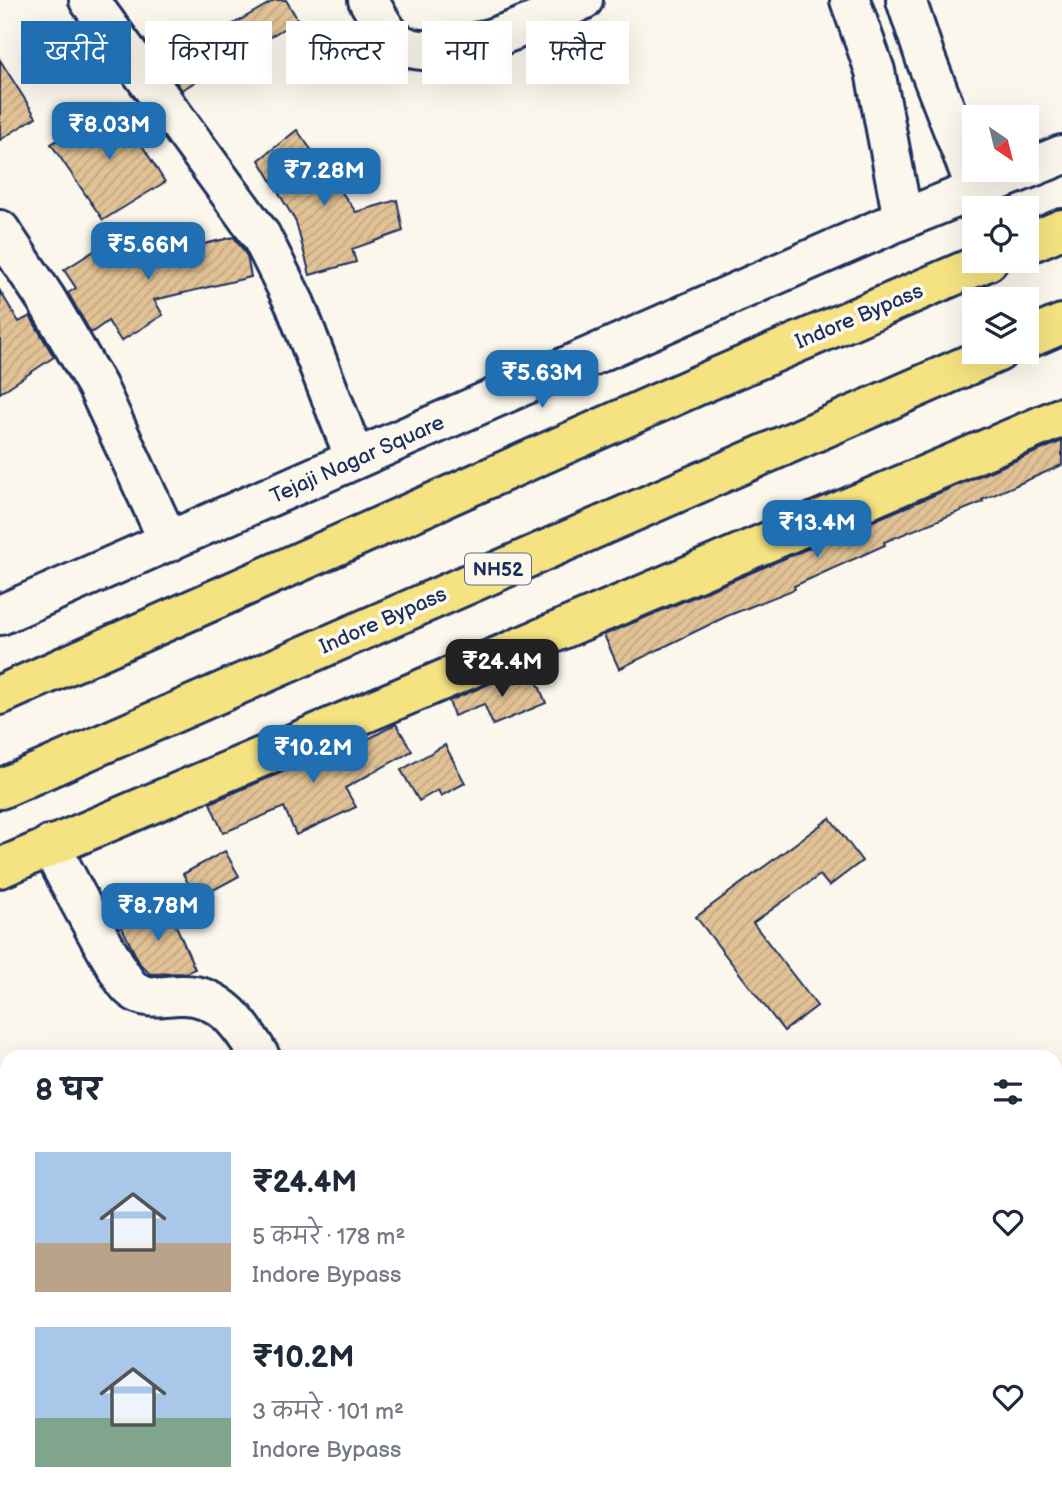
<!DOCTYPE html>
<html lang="hi">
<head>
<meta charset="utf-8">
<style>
  :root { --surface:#fff; --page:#f2f2f3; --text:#1f2937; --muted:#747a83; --accent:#1f6fb2 }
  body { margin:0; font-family:"Balsamiq Sans","Playpen Sans Deva",sans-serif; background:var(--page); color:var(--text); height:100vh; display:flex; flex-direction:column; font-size:26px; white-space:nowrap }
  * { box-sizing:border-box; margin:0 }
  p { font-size:23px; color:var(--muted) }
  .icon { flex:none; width:38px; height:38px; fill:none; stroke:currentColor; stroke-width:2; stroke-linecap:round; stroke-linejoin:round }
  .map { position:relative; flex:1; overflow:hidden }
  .drawer { position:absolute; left:0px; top:1050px; width:1062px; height:448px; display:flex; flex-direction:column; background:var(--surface); border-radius:21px 21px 0 0; box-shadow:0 7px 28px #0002 }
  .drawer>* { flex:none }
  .guide { position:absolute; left:21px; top:21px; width:700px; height:63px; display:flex; gap:14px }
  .needle { width:46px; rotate:145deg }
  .buttons { position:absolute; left:962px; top:105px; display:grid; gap:14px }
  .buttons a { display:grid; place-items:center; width:77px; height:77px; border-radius:0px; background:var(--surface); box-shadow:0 7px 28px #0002; font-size:35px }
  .price { position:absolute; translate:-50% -60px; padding:0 16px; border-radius:14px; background:var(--accent); color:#fff; font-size:23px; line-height:46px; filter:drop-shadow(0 2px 4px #0008) }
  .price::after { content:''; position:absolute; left:50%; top:42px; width:21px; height:16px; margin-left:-10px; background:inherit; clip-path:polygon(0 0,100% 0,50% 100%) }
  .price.on { background:#222; color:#fff }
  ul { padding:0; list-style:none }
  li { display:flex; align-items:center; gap:21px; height:175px; padding:0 35px }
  li span { display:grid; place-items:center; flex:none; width:196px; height:140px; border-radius:0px; color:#555 }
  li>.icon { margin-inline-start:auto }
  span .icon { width:84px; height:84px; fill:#fffc; stroke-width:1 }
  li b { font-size:30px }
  h2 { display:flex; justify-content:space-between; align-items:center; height:84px; padding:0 35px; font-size:30px }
  .tag { padding:0 24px; border-radius:0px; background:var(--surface); box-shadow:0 7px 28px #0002; font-size:24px; line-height:63px }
  .tag.on { background:var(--accent); color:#fff }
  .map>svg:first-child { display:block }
</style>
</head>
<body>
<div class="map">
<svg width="1062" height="1498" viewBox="0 0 1062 1498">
  <defs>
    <pattern id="building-hatch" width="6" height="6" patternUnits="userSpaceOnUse" patternTransform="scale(1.75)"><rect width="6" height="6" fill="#e2c295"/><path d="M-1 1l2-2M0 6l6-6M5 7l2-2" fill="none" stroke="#c1a783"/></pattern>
  </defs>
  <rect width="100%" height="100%" fill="#fbf7ec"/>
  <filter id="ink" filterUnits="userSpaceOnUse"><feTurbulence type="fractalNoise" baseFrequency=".0143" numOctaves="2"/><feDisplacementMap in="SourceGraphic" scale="14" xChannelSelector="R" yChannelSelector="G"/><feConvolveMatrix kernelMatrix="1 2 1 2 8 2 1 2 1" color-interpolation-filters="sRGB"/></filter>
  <g filter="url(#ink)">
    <g fill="url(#building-hatch)" stroke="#1b2f5e" stroke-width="2">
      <polygon points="275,0 286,0 298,20 208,74 204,66 206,75 182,90 163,64"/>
      <polygon points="0,60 36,117 0,140"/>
      <polygon points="116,104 165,182 103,220 51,144"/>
      <polygon points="297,130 356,212 397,200 403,231 352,249 356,262 310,275 296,222 259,160"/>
      <polygon points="234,237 247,256 251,277 154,300 163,315 121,341 108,321 91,333 68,293 76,288 64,270 113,239 127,262"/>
      <polygon points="0,291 19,322 30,316 54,357 0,393"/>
      <polygon points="1062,441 1062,465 982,500 983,502 884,542 885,545 794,586 795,589 727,616 619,669 604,635"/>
      <polygon points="534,674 546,703 493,725 484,704 454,716 449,701 510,675 514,683"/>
      <polygon points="396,724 412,751 345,788 356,807 296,835 284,807 223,833 210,803 355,741 357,745"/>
      <polygon points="445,745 465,783 441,796 438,790 419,801 401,770"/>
      <polygon points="830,818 862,861 829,886 820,875 753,923 817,1006 784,1031 696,917"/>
      <polygon points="225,851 239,876 197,899 183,874"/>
      <polygon points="167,905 195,969 185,973 150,974 140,964 121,926"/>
    </g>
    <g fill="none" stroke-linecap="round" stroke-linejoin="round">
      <g stroke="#1b2f5e" stroke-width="44">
        <g id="minor">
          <polyline points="89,0 261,236 295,304 355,459"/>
          <path d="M368,0C376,13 384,31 395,40C431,73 546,18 583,0"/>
          <polyline points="850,0 875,71 903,219"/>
          <polyline points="906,0 926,60 977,191"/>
          <polyline points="0,230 46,299 97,386 169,542"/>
          <polyline points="0,615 903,219 1062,155"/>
          <path d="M50,845C70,884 90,922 112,959C118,969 124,983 133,990C147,1001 164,995 180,995C220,993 242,1026 260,1057"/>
          <polyline points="1055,1164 1062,1157"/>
          <polyline points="474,1491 479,1498"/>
          <polyline points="59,1498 77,1491"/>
          <polyline points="734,1498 741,1491"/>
          <polyline points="1029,1498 1029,1491"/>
        </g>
      </g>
      <g stroke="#1b2f5e" stroke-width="44">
        <g id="highway">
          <polyline points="1027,244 1062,229"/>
          <polyline points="1027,339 1062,324"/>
          <polyline points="0,695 694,387 988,261"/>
          <polyline points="0,789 998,352"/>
          <polyline points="0,868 1062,417"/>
        </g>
      </g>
      <use href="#minor" stroke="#fbf7ec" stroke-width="38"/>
      <use href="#highway" stroke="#f5e382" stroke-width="38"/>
    </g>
  </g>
  <g text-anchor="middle" stroke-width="7" stroke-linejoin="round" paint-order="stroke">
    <rect fill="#fbf7ec" stroke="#5e6b89" stroke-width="2" x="465" y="553.5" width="66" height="31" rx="5"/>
    <g font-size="19" font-weight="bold" fill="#1b2f5e">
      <text x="498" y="576">NH52</text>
    </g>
    <g font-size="21" fill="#1b2f5e" stroke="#fbf7ec">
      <text transform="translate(859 316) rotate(-23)" y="7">Indore Bypass</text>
      <text transform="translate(357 459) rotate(-24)" y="7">Tejaji Nagar Square</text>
      <text transform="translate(383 620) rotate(-24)" y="7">Indore Bypass</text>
    </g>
  </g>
</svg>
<div class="buttons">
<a><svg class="needle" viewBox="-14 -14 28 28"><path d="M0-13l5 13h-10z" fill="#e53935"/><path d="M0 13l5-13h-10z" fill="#747a83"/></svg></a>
<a><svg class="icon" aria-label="locate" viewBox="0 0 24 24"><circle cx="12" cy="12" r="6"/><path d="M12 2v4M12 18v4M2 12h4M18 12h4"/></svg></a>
<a><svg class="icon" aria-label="layers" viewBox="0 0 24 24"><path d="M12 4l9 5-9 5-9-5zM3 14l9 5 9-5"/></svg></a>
</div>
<b class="price" style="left:109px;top:162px">₹8.03M</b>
<b class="price" style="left:324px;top:208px">₹7.28M</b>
<b class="price" style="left:148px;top:282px">₹5.66M</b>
<b class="price" style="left:542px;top:410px">₹5.63M</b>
<b class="price" style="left:817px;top:560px">₹13.4M</b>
<b class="price on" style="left:502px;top:699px">₹24.4M</b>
<b class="price" style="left:313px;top:785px">₹10.2M</b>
<b class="price" style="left:158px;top:943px">₹8.78M</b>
<div class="guide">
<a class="tag on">खरीदें</a>
<a class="tag">किराया</a>
<a class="tag">फ़िल्टर</a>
<a class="tag">नया</a>
<a class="tag">फ़्लैट</a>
</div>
<section class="drawer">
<h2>8 घर<svg class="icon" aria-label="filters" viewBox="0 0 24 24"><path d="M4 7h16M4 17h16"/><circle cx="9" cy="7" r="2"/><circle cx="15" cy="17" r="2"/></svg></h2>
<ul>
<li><span style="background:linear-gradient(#a9c7e8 65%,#b9a48a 0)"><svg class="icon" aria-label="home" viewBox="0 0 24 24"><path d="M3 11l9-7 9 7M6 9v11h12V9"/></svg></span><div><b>₹24.4M</b><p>5 कमरे · 178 m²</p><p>Indore Bypass</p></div><svg class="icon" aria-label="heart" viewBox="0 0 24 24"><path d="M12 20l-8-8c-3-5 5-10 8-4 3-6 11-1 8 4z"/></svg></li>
<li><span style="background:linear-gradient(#a9c7e8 65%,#7fa58c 0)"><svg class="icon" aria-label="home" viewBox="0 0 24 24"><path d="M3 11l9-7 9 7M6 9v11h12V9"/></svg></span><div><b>₹10.2M</b><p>3 कमरे · 101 m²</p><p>Indore Bypass</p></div><svg class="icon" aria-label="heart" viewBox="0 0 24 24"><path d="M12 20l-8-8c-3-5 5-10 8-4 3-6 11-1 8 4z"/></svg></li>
</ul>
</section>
</div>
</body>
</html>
